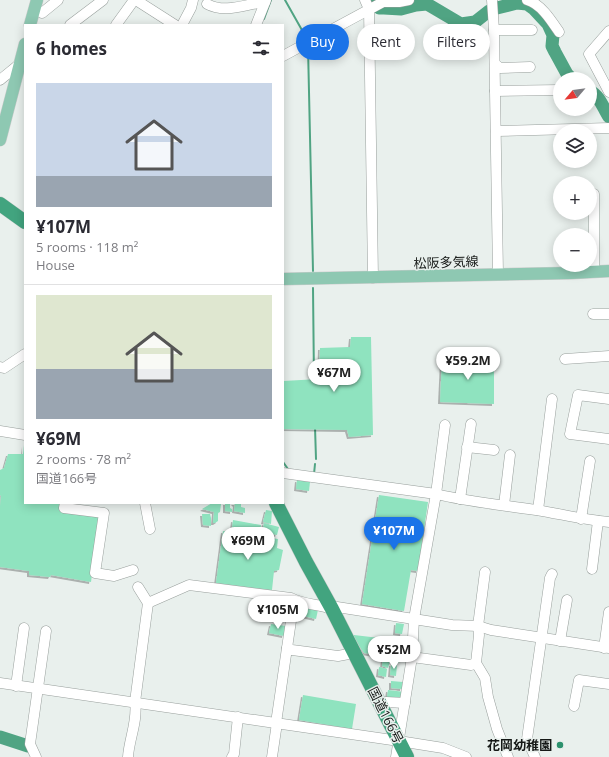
<!DOCTYPE html>
<html lang="en">
<head>
<meta charset="utf-8">
<style>
  :root { --surface:#fff; --page:#f7f7f7; --text:#2b2b33; --muted:#7c7c81; --line:#e1e1e2; --accent:#1a73e8 }
  body { margin:0; font-family:"Open Sans","Noto Sans JP",sans-serif; background:var(--page); color:var(--text); height:100vh; display:flex; flex-direction:column; font-size:15px; white-space:nowrap }
  * { box-sizing:border-box; margin:0 }
  p { font-size:13px; color:var(--muted) }
  .icon { flex:none; width:22px; height:22px; fill:none; stroke:currentColor; stroke-width:2; stroke-linecap:round; stroke-linejoin:round }
  .map { position:relative; flex:1; overflow:hidden }
  .drawer { position:absolute; left:24px; top:24px; width:260px; height:480px; display:flex; flex-direction:column; background:var(--surface); border-radius:0px; box-shadow:0 2px 10px #0003 }
  .drawer>* { flex:none }
  .banner { position:absolute; left:296px; top:24px; width:253px; height:36px; display:flex; gap:8px }
  .needle { width:26px; rotate:241deg }
  .buttons { position:absolute; left:553px; top:72px; display:grid; gap:8px }
  .buttons a { display:grid; place-items:center; width:44px; height:44px; border-radius:50%; background:var(--surface); box-shadow:0 2px 10px #0003; font-size:20px }
  .price { position:absolute; translate:-50% -34px; padding:0 9px; border-radius:14px; background:#fff; color:#222; font-size:13px; line-height:26px; filter:drop-shadow(0 1px 2px #0008) }
  .price::after { content:''; position:absolute; left:50%; top:24px; width:12px; height:9px; margin-left:-6px; background:inherit; clip-path:polygon(0 0,100% 0,50% 100%) }
  .price.selected { background:var(--accent); color:#fff }
  ul { padding:0; list-style:none }
  li { display:grid; align-content:center; gap:8px; height:212px; padding:0 12px }
  li+li { border-top:1px solid var(--line) }
  li span { display:grid; place-items:center; height:124px; border-radius:0px; color:#555 }
  li>.icon { margin-inline-start:auto }
  span .icon { width:72px; height:72px; fill:#fffc; stroke-width:1 }
  li b { font-size:17px }
  h2 { display:flex; justify-content:space-between; align-items:center; height:48px; padding:0 12px; font-size:17px }
  .chip { padding:0 14px; border-radius:18px; background:var(--surface); box-shadow:0 2px 10px #0003; font-size:14px; line-height:36px }
  .chip.selected { background:var(--accent); color:#fff }
  .map>svg:first-child { display:block }
</style>
</head>
<body>
<div class="map">
<svg width="609" height="757" viewBox="0 0 609 757">
  <defs>
    <filter id="shadow"><feDropShadow dx="-2" dy="2" stdDeviation="0" flood-color="#0004"/></filter>
  </defs>
  <rect width="100%" height="100%" fill="#e9f0ed"/>
  <g fill="none" stroke-linecap="round" stroke-linejoin="round">
    <g stroke="#50a483" stroke-width="2">
      <polyline points="285,0 307,39"/>
      <polyline points="264,19 271,0"/>
      <polyline points="308,47 313,271"/>
      <polyline points="313,288 314,381"/>
      <polyline points="315,427 316,459"/>
      <polyline points="283,462 288,469"/>
      <polyline points="314,474 315,464"/>
    </g>
    <g stroke="#50a483" stroke-width="13">
      <polyline points="370,0 379,8 384,8 401,9 416,5 427,4 461,24 475,22 489,11 497,8 517,3 527,4 534,9 548,24 553,35 552,46 555,52 567,74 572,79"/>
      <path d="M590,91C600,96 603,108 609,117"/>
      <polyline points="0,737 28,746"/>
    </g>
  </g>
  <g fill="#8fe3bf" filter="url(#shadow)">
    <polygon points="351,337 371,337 373,435 349,437 347,430 283,429 283,381 319,379 320,348 350,347"/>
    <polygon points="494,356 494,404 440,402 442,360"/>
    <polygon points="24,445 25,503 62,503 100,515 91,582 51,575 50,577 29,575 29,571 0,567 0,506 1,496 0,495 0,470 4,468 8,454 23,454"/>
    <polygon points="297,480 310,482 309,491 296,489"/>
    <polygon points="379,495 428,502 418,571 411,570 404,611 362,604"/>
    <polygon points="212,503 221,504 220,512 218,513 218,521 215,523 213,523 214,512 202,509"/>
    <polygon points="225,503 230,503 230,508 232,509 232,512 225,511"/>
    <polygon points="233,503 241,503 241,507 245,508 245,513 234,511 235,505"/>
    <polygon points="266,510 272,511 271,524 263,522"/>
    <polygon points="202,514 210,514 211,518 211,526 203,525"/>
    <polygon points="233,520 261,525 260,533 232,528"/>
    <polygon points="264,523 279,527 277,535 262,532"/>
    <polygon points="223,531 278,539 277,548 283,550 279,570 274,571 272,590 216,583"/>
    <polygon points="274,602 283,603 282,615 277,615 276,619 271,618"/>
    <polygon points="297,606 318,610 316,619 295,614"/>
    <polygon points="396,623 404,624 402,634 395,633"/>
    <polygon points="271,624 286,626 284,636 269,633"/>
    <polygon points="354,635 388,639 386,657 364,653 354,638"/>
    <polygon points="395,638 403,639 402,648 394,646"/>
    <polygon points="392,649 401,650 399,663 390,661"/>
    <polygon points="383,659 390,661 388,668 382,666"/>
    <polygon points="391,664 397,665 396,676 390,675"/>
    <polygon points="379,667 387,669 386,677 378,675"/>
    <polygon points="391,681 403,682 402,689 391,688"/>
    <polygon points="388,690 405,692 404,699 387,697"/>
    <polygon points="303,695 356,704 352,729 299,720"/>
  </g>
  <g fill="none" stroke-linecap="round" stroke-linejoin="round">
    <g stroke="#989f9c" stroke-width="11">
      <g id="minor">
        <polyline points="136,0 175,25"/>
        <polyline points="365,0 369,9 373,278"/>
        <polyline points="492,0 494,30 498,274"/>
        <path d="M527,0C541,4 551,20 559,32"/>
        <path d="M207,4C225,14 246,4 265,2"/>
        <polyline points="42,13 58,0"/>
        <polyline points="70,25 103,0"/>
        <polyline points="116,25 134,0"/>
        <polyline points="182,25 191,8 193,0"/>
        <polyline points="256,25 266,0"/>
        <polyline points="494,30 532,30"/>
        <polyline points="609,31 589,54 609,92"/>
        <polyline points="283,56 383,2 399,2 409,0"/>
        <polyline points="495,64 500,68 530,67"/>
        <polyline points="0,80 22,62"/>
        <polyline points="495,91 560,90"/>
        <polyline points="496,131 609,128"/>
        <polyline points="594,194 594,271"/>
        <polyline points="593,314 609,314"/>
        <polyline points="565,359 609,356"/>
        <polyline points="0,367 4,368 25,354"/>
        <polyline points="609,399 578,395 570,434 609,439"/>
        <polyline points="0,431 25,435"/>
        <polyline points="467,447 494,450"/>
        <path d="M283,473L436,494C469,502 503,505 536,510C561,514 584,520 609,522"/>
        <polyline points="460,499 471,424"/>
        <polyline points="65,503 64,508 104,513 95,573 114,576 133,570"/>
        <polyline points="145,503 150,529"/>
        <polyline points="504,505 510,455"/>
        <polyline points="538,510 552,399"/>
        <polyline points="581,519 590,461"/>
        <polyline points="592,569 598,521"/>
        <polyline points="485,572 478,626 479,635 476,663 485,678 488,697 497,729 508,757"/>
        <path d="M148,603L189,585L291,598C304,605 319,604 332,609L337,607L452,625L478,626L491,630L609,648"/>
        <polyline points="560,641 567,600"/>
        <polyline points="287,648 292,650 338,656 354,653"/>
        <polyline points="604,648 609,612"/>
        <polyline points="412,657 471,665 476,663"/>
        <polyline points="0,683 399,741 443,748 466,757"/>
        <polyline points="16,686 24,628"/>
        <polyline points="380,705 386,702 405,703"/>
        <polyline points="574,706 579,680 609,684"/>
        <polyline points="276,723 293,607"/>
        <polyline points="36,757 30,744 46,631"/>
        <path d="M128,757C129,739 138,721 135,702L148,603L138,587"/>
        <polyline points="232,757 234,754 238,717"/>
        <polyline points="272,757 277,723"/>
        <polyline points="396,757 412,657 414,619 436,494 445,425"/>
        <polyline points="535,757 527,739 550,578 552,574"/>
      </g>
    </g>
    <g stroke="#ccc" stroke-width="13">
      <g id="major">
        <polyline points="30,25 37,0"/>
        <polyline points="0,140 25,44"/>
        <polyline points="283,279 571,273 609,271"/>
      </g>
    </g>
    <g stroke="#ccc" stroke-width="15">
      <g id="highway">
        <polyline points="0,204 25,222"/>
        <polyline points="276,503 306,562 332,609 407,757"/>
      </g>
    </g>
    <use href="#minor" stroke="#fff" stroke-width="10"/>
    <use href="#major" stroke="#8ec8b2" stroke-width="12"/>
    <use href="#highway" stroke="#42a47f" stroke-width="14"/>
  </g>
  <circle fill="#2c916d" stroke="#e9f0ed" stroke-width="1.5" cx="560" cy="745" r="4"/>
  <g text-anchor="middle" stroke-width="3" stroke-linejoin="round" paint-order="stroke">
    <g font-size="13" fill="#151816" stroke="#e9f0ed">
      <text transform="translate(446 262) rotate(-2)" y="5">松阪多気線</text>
      <text transform="translate(386 715) rotate(63)" y="5">国道166号</text>
    </g>
    <g font-size="13" font-weight="bold" fill="#151816" stroke="#e9f0ed" text-anchor="end">
      <text x="552" y="750">花岡幼稚園</text>
    </g>
  </g>
</svg>
<div class="buttons">
<a><svg class="needle" viewBox="-14 -14 28 28"><path d="M0-13l5 13h-10z" fill="#e53935"/><path d="M0 13l5-13h-10z" fill="#7c7c81"/></svg></a>
<a><svg class="icon" aria-label="layers" viewBox="0 0 24 24"><path d="M12 4l9 5-9 5-9-5zM3 14l9 5 9-5"/></svg></a>
<a>+</a>
<a>−</a>
</div>
<b class="price" style="left:468px;top:381px">¥59.2M</b>
<b class="price" style="left:334px;top:393px">¥67M</b>
<b class="price selected" style="left:394px;top:551px">¥107M</b>
<b class="price" style="left:248px;top:561px">¥69M</b>
<b class="price" style="left:278px;top:630px">¥105M</b>
<b class="price" style="left:394px;top:670px">¥52M</b>
<div class="banner">
<a class="chip selected">Buy</a>
<a class="chip">Rent</a>
<a class="chip">Filters</a>
</div>
<section class="drawer">
<h2>6 homes<svg class="icon" aria-label="filters" viewBox="0 0 24 24"><path d="M4 7h16M4 17h16"/><circle cx="9" cy="7" r="2"/><circle cx="15" cy="17" r="2"/></svg></h2>
<ul>
<li><span style="background:linear-gradient(#c9d6e8 75%,#9aa5b1 0)"><svg class="icon" aria-label="home" viewBox="0 0 24 24"><path d="M3 11l9-7 9 7M6 9v11h12V9"/></svg></span><div><b>¥107M</b><p>5 rooms · 118 m²</p><p>House</p></div></li>
<li><span style="background:linear-gradient(#dfe7d0 60%,#9aa5b1 0)"><svg class="icon" aria-label="home" viewBox="0 0 24 24"><path d="M3 11l9-7 9 7M6 9v11h12V9"/></svg></span><div><b>¥69M</b><p>2 rooms · 78 m²</p><p>国道166号</p></div></li>
</ul>
</section>
</div>
</body>
</html>
